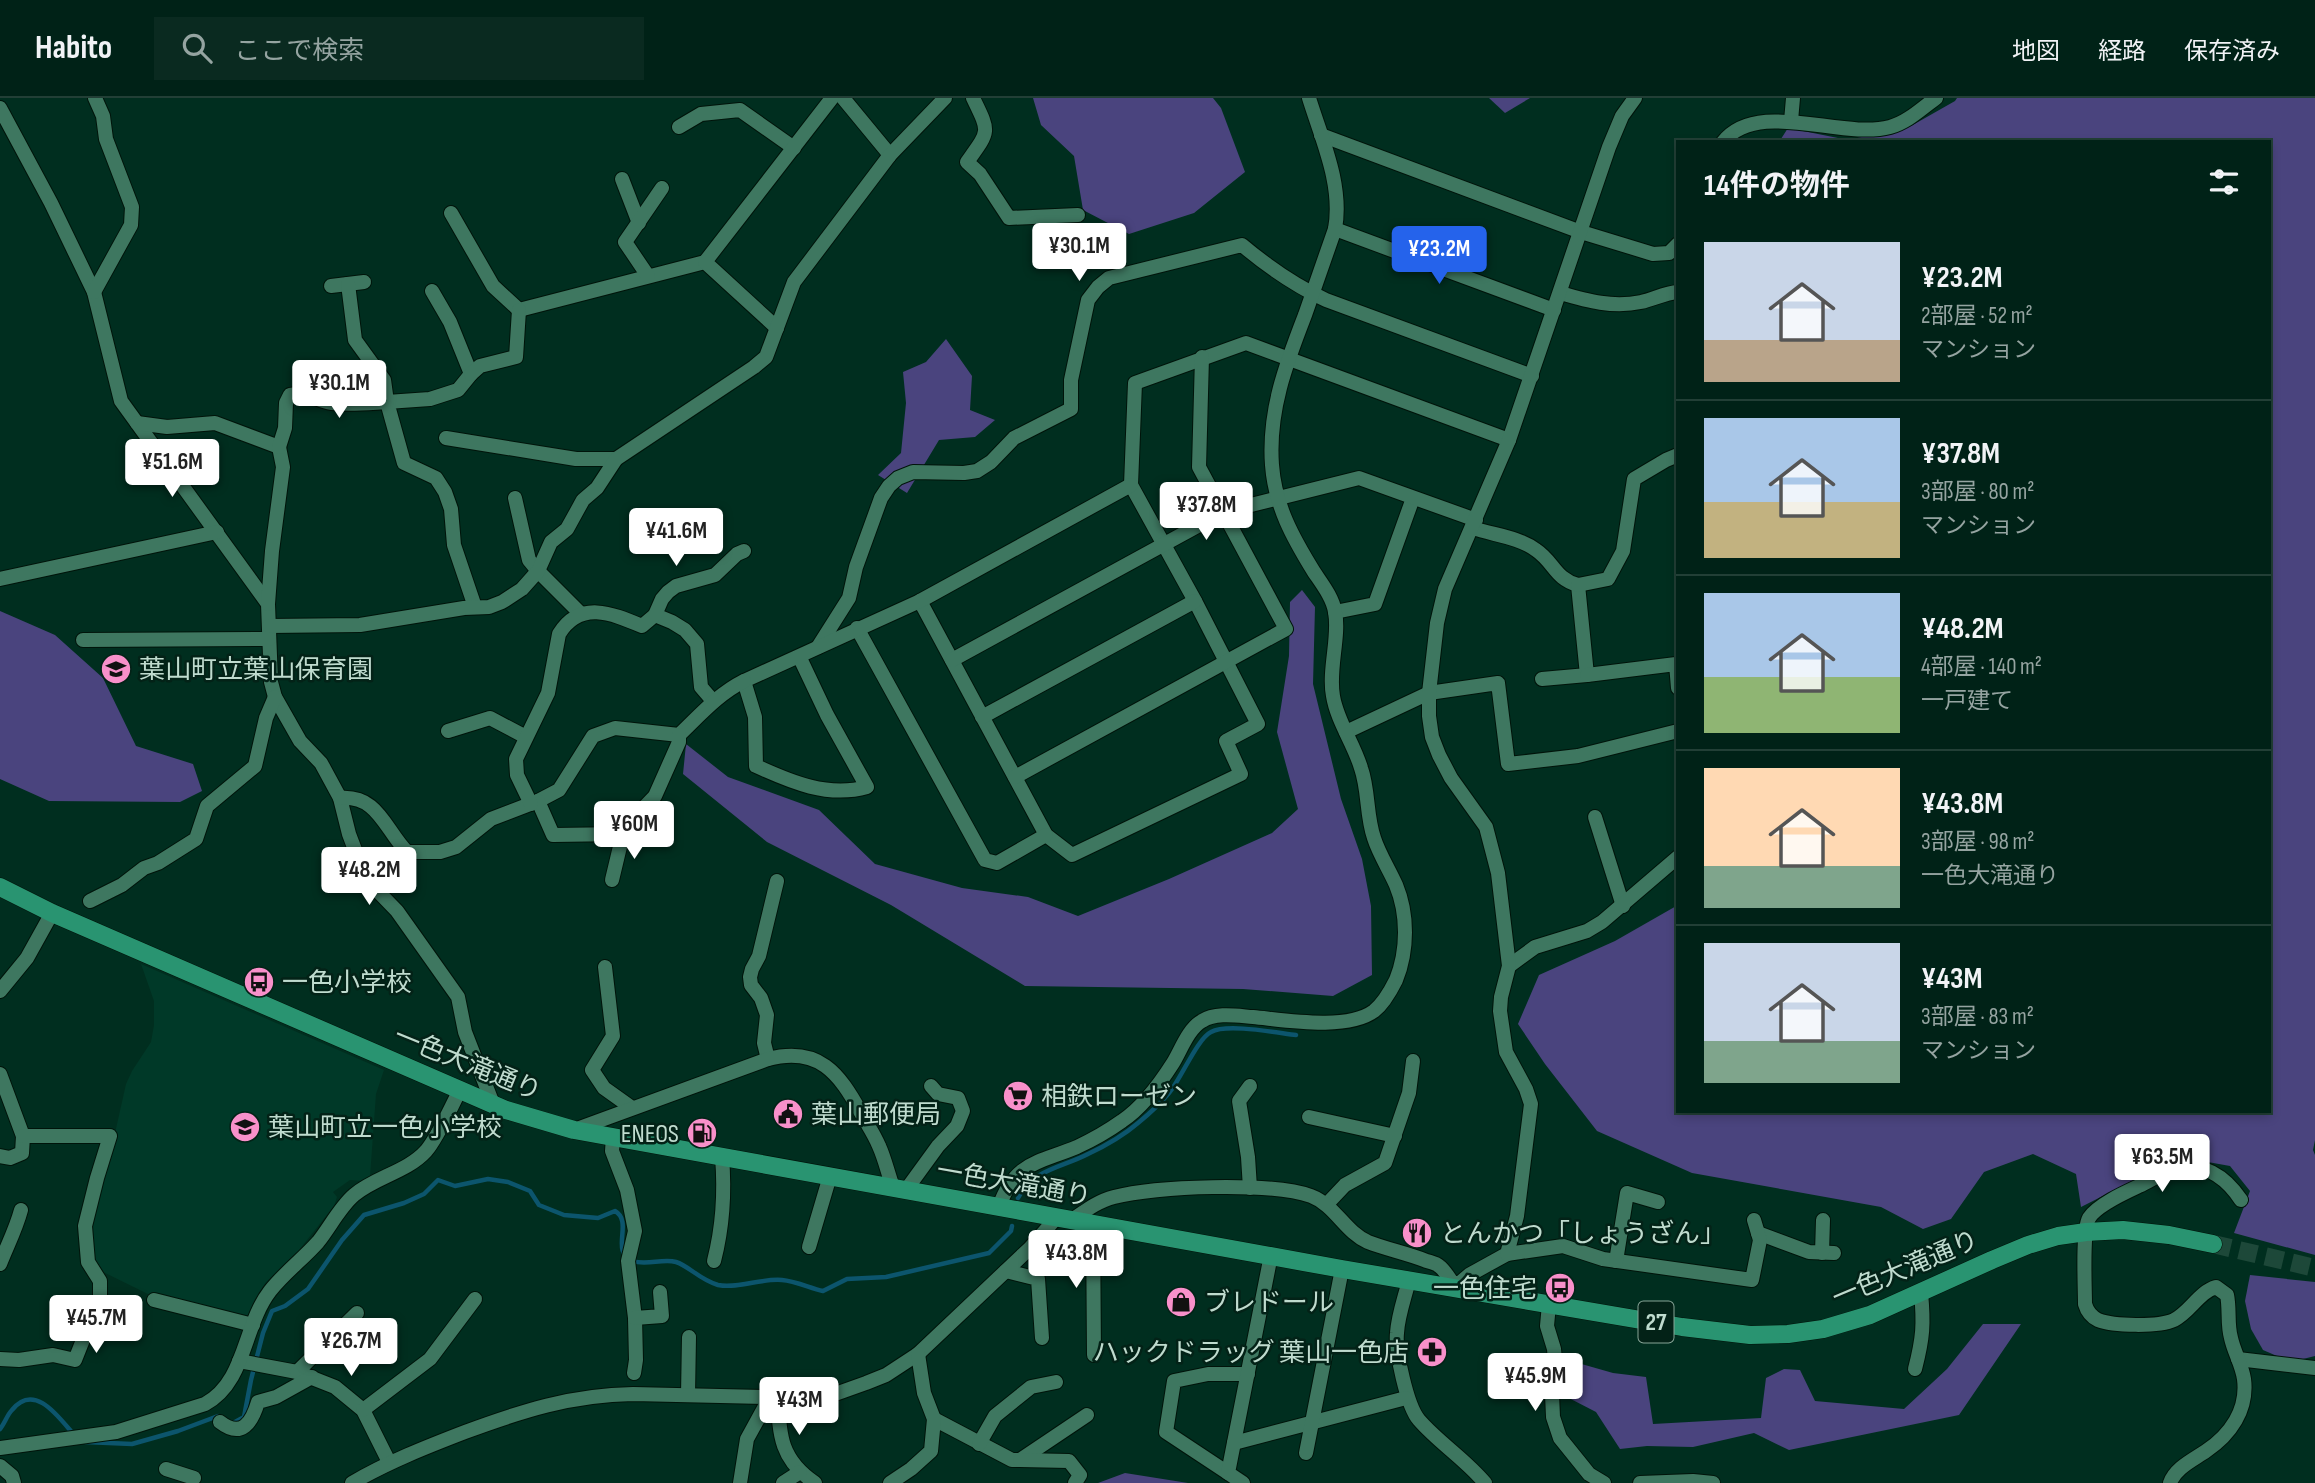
<!DOCTYPE html>
<html lang="ja">
<head>
<meta charset="utf-8">
<style>
  :root { --surface:#002217; --page:#0a2a20; --text:#f1f3f6; --muted:#95a4a1; --line:#223f36; --accent:#2563eb }
  body { margin:0; font-family:"Sofia Sans Condensed","Noto Sans JP",sans-serif; background:var(--page); color:var(--text); height:100vh; display:flex; flex-direction:column; font-size:26px; white-space:nowrap }
  * { box-sizing:border-box; margin:0 }
  p { font-size:23px; color:var(--muted) }
  .icon { flex:none; width:38px; height:38px; fill:none; stroke:currentColor; stroke-width:2; stroke-linecap:round; stroke-linejoin:round }
  .map { position:relative; flex:1; overflow:hidden }
  .details { position:absolute; left:1676px; top:42px; width:595px; height:973px; display:flex; flex-direction:column; background:var(--surface); border-radius:0px; box-shadow:0 4px 10px #0003,0 0 0 2px var(--line) }
  .details>* { flex:none }
  .price { position:absolute; translate:-50% -60px; padding:0 16px; border-radius:7px; background:#fff; color:#222; font-size:23px; line-height:46px; filter:drop-shadow(0 2px 4px #0008) }
  .price::after { content:''; position:absolute; left:50%; top:42px; width:21px; height:16px; margin-left:-10px; background:inherit; clip-path:polygon(0 0,100% 0,50% 100%) }
  .price.on { background:var(--accent); color:#fff }
  ul { padding:0; list-style:none }
  li { display:flex; align-items:center; gap:21px; height:175px; padding:0 28px }
  li+li { border-top:2px solid var(--line) }
  li span { display:grid; place-items:center; flex:none; width:196px; height:140px; border-radius:0px; color:#555 }
  li>.icon { margin-inline-start:auto }
  span .icon { width:84px; height:84px; fill:#fffc; stroke-width:1 }
  li b { font-size:30px }
  h2 { display:flex; justify-content:space-between; align-items:center; height:84px; padding:0 28px; font-size:30px }
  header { display:flex; align-items:center; gap:42px; box-sizing:border-box; height:98px; padding:0 35px; background:var(--surface); border-bottom:2px solid var(--line) }
  header strong { font-size:33px }
  nav { display:flex; gap:38px; margin-inline-start:auto; font-size:24px }
  .search { width:490px; height:63px; background:var(--page); display:flex; align-items:center; gap:18px; box-sizing:border-box; padding:0 24px; border-radius:0px; color:var(--muted); font-size:26px }
  .map>svg:first-child { display:block }
</style>
</head>
<body>
<header>
<strong>Habito</strong>
<div class="search"><svg class="icon" aria-label="search" viewBox="0 0 24 24"><circle cx="10" cy="10" r="6"/><path d="M15 15l6 6"/></svg>ここで検索</div>
<nav><a>地図</a><a>経路</a><a>保存済み</a></nav>
</header>
<div class="map">
<svg width="2315" height="1385" viewBox="0 0 2315 1385">
  <rect width="100%" height="100%" fill="#002e1f"/>
  <polygon fill="#003928" points="141,866 384,972 376,996 370,1079 365,1083 350,1082 333,1094 337,1099 334,1108 299,1152 266,1184 255,1201 246,1221 152,1198 91,1168 89,1127 109,1062 126,986 132,973 151,944 154,927 154,903"/>
  <g fill="#4a447e">
    <polygon points="1033,0 1213,0 1221,10 1245,74 1194,115 1129,136 1083,112 1074,58 1041,27"/>
    <polygon points="1489,0 1530,0 1505,15"/>
    <polygon points="1957,0 2315,0 2315,1042 2313,1052 2315,1057 2315,1157 2234,1135 2250,1093 2230,1068 2180,1059 2081,1109 2076,1076 2033,1056 1984,1074 1951,1121 1923,1131 1881,1109 1692,1075 1597,1033 1545,966 1518,926 1539,877 1615,843 1678,807 1678,1013 2270,1013 2270,215 2272,211 2270,211 2270,44 1779,44 1788,30 1848,42 1911,28 1955,3"/>
    <polygon points="946,241 972,278 970,312 995,322 975,339 939,342 907,395 878,377 901,355 906,305 903,274 926,264"/>
    <polygon points="1302,492 1315,509 1313,586 1341,701 1362,761 1371,808 1372,877 1333,898 1243,891 1025,888 891,807 767,744 683,676 686,646 728,679 819,712 875,766 962,790 1028,799 1078,818 1169,781 1272,735 1298,711 1277,634 1289,558 1290,504"/>
    <polygon points="0,513 55,537 103,580 136,648 193,666 202,693 180,704 49,703 0,681"/>
    <polygon points="2250,1177 2315,1184 2315,1258 2291,1264 2263,1252 2251,1231 2245,1203"/>
    <polygon points="1983,1226 2021,1226 1959,1317 1789,1352 1754,1335 1693,1349 1647,1348 1620,1351 1596,1314 1565,1298 1571,1263 1613,1275 1646,1279 1653,1326 1761,1320 1766,1280 1784,1271 1800,1272 1815,1303 1904,1311 1947,1271"/>
    <polygon points="1125,1375 1188,1385 1189,1385 1098,1385"/>
  </g>
  <g fill="none" stroke-linecap="round" stroke-linejoin="round">
    <g stroke="#0c556d" stroke-width="4.5">
      <path d="M1018,1100C1033,1071 1061,1070 1088,1056C1105,1048 1124,1037 1138,1025C1149,1016 1160,1006 1169,995C1181,981 1197,941 1211,934C1227,925 1278,935 1296,937"/>
      <path d="M235,1324L244,1319L251,1282L263,1235L272,1213L285,1208L308,1191L342,1142L364,1117L404,1105L424,1096L438,1082L455,1088L488,1081L508,1084L530,1093L539,1107L564,1117L598,1120L615,1113C634,1124 609,1154 633,1163C646,1168 663,1160 676,1164C689,1168 700,1182 718,1187C739,1191 761,1180 782,1182C795,1183 810,1190 823,1193L847,1181L886,1179L989,1155L1011,1133L1012,1128"/>
      <path d="M0,1331C5,1325 7,1317 12,1312C35,1283 60,1321 75,1338"/>
      <polyline points="85,1344 132,1346 178,1333 218,1318"/>
    </g>
    <polyline stroke="#1d4839" stroke-width="18" stroke-dasharray="18 9" stroke-linecap="butt" points="2213,1146 2315,1170"/>
    <g stroke="#00140a" stroke-width="16">
      <g id="minor">
        <polyline points="843,0 890,57"/>
        <path d="M973,0C990,35 990,32 967,64L980,76L1009,120L1078,117"/>
        <polyline points="0,10 51,105 94,194 121,303 268,506 271,584 275,599 300,643 321,665 340,700 349,736 366,781 397,813 458,899 465,934 493,1006"/>
        <polyline points="1791,23 1793,0"/>
        <polyline points="679,29 701,16 740,12 794,50"/>
        <polyline points="1321,37 1581,134 1653,156 1669,155 1678,146"/>
        <path d="M1723,44C1758,0 1841,42 1890,29C1908,24 1922,10 1936,0"/>
        <polyline points="622,81 639,125"/>
        <polyline points="451,115 493,188 519,212 705,164"/>
        <polyline points="1335,131 1554,212"/>
        <polyline points="648,178 625,144 662,90"/>
        <polyline points="331,188 364,184"/>
        <polyline points="432,193 450,224 471,276 458,292 430,301 387,304 404,365 436,380 445,394 451,411 454,447 475,509"/>
        <polyline points="94,194 131,127 132,109 106,41 103,18 95,0"/>
        <path d="M1560,195C1588,203 1613,210 1641,204C1654,201 1665,195 1678,194"/>
        <polyline points="777,230 705,164 832,0"/>
        <polyline points="471,276 480,268 516,259 519,212"/>
        <polyline points="137,325 167,329 215,325 279,349 283,369 272,453 268,506"/>
        <polyline points="446,340 576,361 616,361"/>
        <path d="M279,349L285,330L286,305L290,297C313,293 314,303 332,305C350,307 369,305 387,304L384,282L355,242L348,186"/>
        <polyline points="515,400 529,462 538,473 581,516"/>
        <path d="M1473,430C1493,437 1519,439 1536,452C1554,464 1555,481 1578,487L1587,577L1542,581"/>
        <polyline points="0,481 217,434"/>
        <polyline points="1578,487 1608,481 1623,453 1634,381 1666,362 1678,357"/>
        <polyline points="920,503 1046,737 1072,757 1241,676 1226,643 1258,626 1195,503 1131,387 1135,285 1246,245 1509,342"/>
        <polyline points="1335,514 1375,506 1413,400"/>
        <polyline points="655,517 672,524 685,532 697,546 701,589 713,603"/>
        <polyline points="269,528 360,527 464,510 489,509 502,504 522,491 538,473 551,444 567,431 583,402 597,390 616,361 754,269 766,259 794,184 890,57 945,0"/>
        <polyline points="857,530 985,762 997,765 1046,737"/>
        <polyline points="83,542 269,541"/>
        <path d="M818,549L849,500L856,469L881,400L889,388L898,380L913,374L964,375L977,373L991,364L1014,340L1071,311V282L1088,202L1098,189L1109,180L1242,147C1267,168 1296,188 1326,202L1532,278"/>
        <path d="M799,558L827,617L867,689C828,700 791,684 756,668L755,619L744,583L920,503L1131,387"/>
        <polyline points="952,562 1223,414 1359,380 1476,422"/>
        <polyline points="1587,577 1676,566 1678,590"/>
        <polyline points="982,619 1195,503"/>
        <polyline points="448,633 490,620 526,639"/>
        <polyline points="1346,634 1429,595 1498,585 1508,666 1578,658 1678,633"/>
        <polyline points="1015,679 1286,531 1199,369 1202,259"/>
        <path d="M340,700C378,697 384,730 407,754H440L456,749L491,721L538,703L559,692L593,638L615,630L679,637C700,617 718,596 744,583"/>
        <polyline points="538,703 553,737 623,736 629,725 655,698 679,644 679,637"/>
        <path d="M531,706L517,677L516,661L548,595L559,536C580,502 611,515 642,528L655,517L662,501L668,494L676,488L715,477L737,456L744,453"/>
        <polyline points="1595,719 1623,808"/>
        <polyline points="612,782 623,736"/>
        <polyline points="90,803 122,787 144,770 158,765 196,741 207,708 255,668 266,620 275,599"/>
        <polyline points="1509,868 1535,849 1587,833 1602,824 1678,759"/>
        <polyline points="605,869 613,938 592,972 604,990 632,1010"/>
        <polyline points="0,893 27,860 52,815"/>
        <polyline points="768,961 764,945 767,917 761,900 751,887 750,879 752,871 759,858 777,783"/>
        <polyline points="0,976 23,1038 22,1055 10,1060 0,1058"/>
        <polyline points="1250,988 1239,1003 1248,1059 1250,1090"/>
        <polyline points="1309,1019 1395,1038"/>
        <path d="M574,1032L768,961C819,948 839,975 861,1015C867,1026 874,1036 879,1048C885,1061 888,1076 893,1089"/>
        <polyline points="613,1039 612,1053 627,1092 635,1133 628,1163 635,1220 636,1262 634,1275"/>
        <polyline points="906,1092 938,1048 957,1028 963,1013 958,1000 938,996 931,988"/>
        <polyline points="1327,1106 1345,1087 1385,1065 1409,995 1413,963"/>
        <path d="M999,1109C1015,1063 1039,1065 1077,1049C1092,1042 1108,1033 1122,1023C1143,1009 1159,987 1173,965C1181,952 1188,931 1202,923C1216,914 1238,918 1253,919C1285,922 1347,933 1374,913C1383,906 1391,892 1396,882C1408,852 1408,816 1396,787C1389,771 1379,756 1374,740C1366,717 1369,693 1361,670C1354,646 1337,623 1333,598C1328,572 1340,538 1335,514C1333,500 1322,486 1314,474C1293,440 1275,408 1272,367C1268,313 1286,266 1305,217C1315,188 1325,160 1335,131C1343,87 1322,42 1309,0"/>
        <path d="M1072,1122C1085,1113 1098,1103 1114,1099C1155,1088 1271,1084 1311,1098C1335,1107 1345,1134 1368,1144C1386,1151 1406,1155 1424,1162C1429,1164 1436,1165 1439,1168C1445,1172 1451,1183 1455,1189L1469,1177L1507,1156L1517,1118L1531,1006L1526,991L1506,954L1500,913L1501,899L1509,868L1498,775L1486,729L1451,680L1439,657L1432,639L1429,618V595L1437,525L1445,491L1509,342L1609,49L1622,18L1635,0"/>
        <polyline points="1093,1125 1094,1257"/>
        <polyline points="1758,1135 1809,1154 1834,1155"/>
        <polyline points="809,1149 830,1078"/>
        <polyline points="1822,1155 1823,1122"/>
        <polyline points="1507,1156 1563,1148 1603,1161 1752,1182 1760,1142 1754,1122"/>
        <path d="M714,1163C723,1128 725,1095 722,1059"/>
        <polyline points="1616,1163 1627,1095 1658,1104"/>
        <path d="M0,1166C7,1148 16,1131 21,1112"/>
        <polyline points="1006,1173 1038,1181 1042,1240"/>
        <path d="M1409,1182C1405,1199 1398,1217 1397,1235C1395,1253 1407,1308 1419,1322C1439,1345 1465,1361 1485,1385"/>
        <polyline points="154,1202 253,1227"/>
        <polyline points="1549,1206 1547,1228 1554,1251 1555,1262 1552,1296 1553,1319 1560,1340 1589,1376 1604,1385"/>
        <polyline points="635,1220 662,1218 660,1194"/>
        <polyline points="0,1261 19,1262 53,1257 75,1262 100,1199 100,1183 88,1164 85,1128 97,1080 110,1038 23,1038"/>
        <polyline points="2238,1261 2315,1270"/>
        <polyline points="239,1263 297,1274 335,1289 363,1312 389,1364"/>
        <path d="M1915,1271C1923,1240 1924,1226 1921,1195"/>
        <polyline points="297,1274 357,1215"/>
        <polyline points="688,1297 689,1239"/>
        <path d="M778,1300C779,1338 781,1362 815,1385"/>
        <polyline points="363,1312 430,1261 475,1201"/>
        <polyline points="934,1321 1012,1362 1020,1362 1087,1317"/>
        <path d="M220,1324C242,1341 252,1324 258,1304L276,1299L312,1279"/>
        <polyline points="1234,1345 1406,1300"/>
        <polyline points="979,1346 995,1318 1031,1289 1056,1284"/>
        <path d="M0,1350L116,1334L205,1306C246,1284 243,1228 270,1193C284,1175 303,1161 318,1144C330,1129 340,1109 354,1097C375,1079 407,1074 426,1053C438,1039 451,1009 460,992"/>
        <polyline points="1306,1355 1342,1171"/>
        <polyline points="1020,1362 1069,1363 1080,1377 1075,1385"/>
        <polyline points="0,1368 12,1378 14,1385"/>
        <polyline points="166,1371 194,1380"/>
        <polyline points="1228,1375 1166,1334 1174,1283 1208,1276 1248,1276"/>
        <path d="M352,1385C388,1364 426,1349 465,1334C522,1313 571,1297 633,1296L805,1300L838,1295L866,1285L886,1277L918,1256L1030,1150L1057,1119"/>
        <polyline points="740,1385 747,1341 770,1299"/>
        <polyline points="783,1385 800,1374"/>
        <polyline points="890,1385 911,1371 931,1353 934,1321 924,1295 918,1256"/>
        <polyline points="1243,1385 1228,1375 1271,1157"/>
        <polyline points="1640,1385 1693,1383 1713,1385"/>
        <path d="M2170,1385C2175,1370 2193,1362 2206,1353C2230,1337 2248,1312 2244,1281C2242,1267 2234,1254 2231,1240C2227,1226 2230,1211 2227,1197L2216,1189C2199,1194 2190,1214 2174,1222C2159,1229 2113,1228 2098,1222C2092,1219 2087,1213 2085,1206C2085,1189 2082,1133 2089,1120C2097,1107 2126,1094 2139,1088C2150,1083 2161,1075 2173,1071C2202,1063 2225,1078 2241,1102"/>
      </g>
    </g>
    <g stroke="#00140a" stroke-width="19">
      <polyline id="major" points="0,789 52,815 460,992 506,1012 574,1032 1342,1171 1682,1229 1750,1237 1788,1236 1823,1231 1870,1217 1992,1162 2028,1147 2058,1138 2086,1134 2123,1132 2169,1137 2213,1146"/>
    </g>
    <use href="#minor" stroke="#3e7760" stroke-width="14"/>
    <use href="#major" stroke="#299471" stroke-width="18"/>
  </g>
  <defs>
    <g id="school-disc" transform="scale(1.575)"><circle r="9.5" fill="#f890ca" stroke="#032217"/><path d="M0-5L7-2L0 1L-7-2ZM-4 1L0 2.5L4 1V4Q0 6-4 4Z" fill="#111"/></g>
    <g id="bus-disc" transform="scale(1.575)"><circle r="9.5" fill="#f890ca" stroke="#032217"/><path d="M-5-6H5V4H4V6H2V4H-2V6H-4V4H-5ZM-3.5-4V0h7V-4ZM-3.5 1.2v1.5H-2V1.2ZM2 1.2v1.5H3.5V1.2Z" fill="#111"/></g>
    <g id="supermarket-disc" transform="scale(1.575)"><circle r="9.5" fill="#f890ca" stroke="#032217"/><path d="M-6-5.5h2.5l.6 2H6L4.5 2H-2.5L-4.4-4H-6ZM-1.5 3.2a1.3 1.3 0 1 0 .1 0ZM3 3.2a1.3 1.3 0 1 0 .1 0Z" fill="#111"/></g>
    <g id="civic-disc" transform="scale(1.575)"><circle r="9.5" fill="#f890ca" stroke="#032217"/><path d="M-.6-6.5H3V-4.5H.6V-3L4-1V1h2V6H-6V1h2V-1L-.6-3ZM-1.2 2.5V6h2.4V2.5Z" fill="#111"/></g>
    <g id="fuel-disc" transform="scale(1.575)"><circle r="9.5" fill="#f890ca" stroke="#032217"/><path d="M-5.5-6h7V0h2V4h1.3V-2.5L3-4.5l.8-.8L6-3V5H2.5V1h-1V6h-7ZM-4.2-4.7v3.2H.2V-4.7Z" fill="#111"/></g>
    <g id="restaurant-disc" transform="scale(1.575)"><circle r="9.5" fill="#f890ca" stroke="#032217"/><path d="M-5-6h1v4h1v-4h1v4h1v-4h1v5L-1.5 .5V6h-2V.5L-5-1ZM5-6V6H3V1.5H1.5Q1.5-4 5-6Z" fill="#111"/></g>
    <g id="shop-disc" transform="scale(1.575)"><circle r="9.5" fill="#f890ca" stroke="#032217"/><path d="M-5-2.5h2.3a2.7 3.5 0 0 1 5.4 0H5L5.5 6h-11ZM-1.5-2.5h3a1.5 2.3 0 0 0-3 0Z" fill="#111"/></g>
    <g id="pharmacy-disc" transform="scale(1.575)"><circle r="9.5" fill="#f890ca" stroke="#032217"/><path d="M-2-6h4v4h4v4h-4v4h-4v-4h-4v-4h4Z" fill="#111"/></g>
  </defs>
  <g fill-rule="evenodd">
    <use href="#school-disc" x="116" y="571"/>
    <use href="#bus-disc" x="259" y="884"/>
    <use href="#supermarket-disc" x="1018" y="998"/>
    <use href="#civic-disc" x="788" y="1016"/>
    <use href="#school-disc" x="245" y="1029"/>
    <use href="#fuel-disc" x="702" y="1035"/>
    <use href="#restaurant-disc" x="1417" y="1135"/>
    <use href="#bus-disc" x="1560" y="1190"/>
    <use href="#shop-disc" x="1181" y="1204"/>
    <use href="#pharmacy-disc" x="1432" y="1254"/>
  </g>
  <g text-anchor="middle" stroke-width="5" stroke-linejoin="round" paint-order="stroke">
    <rect fill="#032217" stroke="#87a497" stroke-width="2" x="1638.5" y="1203.5" width="35" height="41" rx="5"/>
    <g font-size="24" font-weight="bold" fill="#bfdbce">
      <text x="1656" y="1232">27</text>
    </g>
    <g font-size="26" fill="#bfdbce" stroke="#032217" text-anchor="start">
      <text x="139" y="580">葉山町立葉山保育園</text>
      <text x="282" y="893">一色小学校</text>
      <text x="1041" y="1007">相鉄ローゼン</text>
      <text x="811" y="1025">葉山郵便局</text>
      <text x="268" y="1038">葉山町立一色小学校</text>
      <text x="679" y="1044" text-anchor="end">ENEOS</text>
      <text x="1440" y="1144">とんかつ「しょうざん」</text>
      <text x="1537" y="1199" text-anchor="end">一色住宅</text>
      <text x="1204" y="1213">ブレドール</text>
      <text x="1409" y="1263" text-anchor="end">ハックドラッグ 葉山一色店</text>
    </g>
    <g font-size="26" fill="#bfdbce" stroke="#032217">
      <text transform="translate(468 965) rotate(22)" y="9">一色大滝通り</text>
      <text transform="translate(1014 1085) rotate(10)" y="9">一色大滝通り</text>
      <text transform="translate(1905 1170) rotate(-23)" y="9">一色大滝通り</text>
    </g>
  </g>
</svg>
<b class="price" style="left:1079px;top:185px">¥30.1M</b>
<b class="price on" style="left:1439px;top:188px">¥23.2M</b>
<b class="price" style="left:339px;top:322px">¥30.1M</b>
<b class="price" style="left:172px;top:401px">¥51.6M</b>
<b class="price" style="left:1206px;top:444px">¥37.8M</b>
<b class="price" style="left:676px;top:470px">¥41.6M</b>
<b class="price" style="left:634px;top:763px">¥60M</b>
<b class="price" style="left:369px;top:809px">¥48.2M</b>
<b class="price" style="left:2162px;top:1096px">¥63.5M</b>
<b class="price" style="left:1076px;top:1192px">¥43.8M</b>
<b class="price" style="left:96px;top:1257px">¥45.7M</b>
<b class="price" style="left:351px;top:1280px">¥26.7M</b>
<b class="price" style="left:1535px;top:1315px">¥45.9M</b>
<b class="price" style="left:799px;top:1339px">¥43M</b>
<section class="details">
<h2>14件の物件<svg class="icon" aria-label="filters" viewBox="0 0 24 24"><path d="M4 7h16M4 17h16"/><circle cx="9" cy="7" r="2"/><circle cx="15" cy="17" r="2"/></svg></h2>
<ul>
<li><span style="background:linear-gradient(#c9d6e8 70%,#b9a48a 0)"><svg class="icon" aria-label="home" viewBox="0 0 24 24"><path d="M3 11l9-7 9 7M6 9v11h12V9"/></svg></span><div><b>¥23.2M</b><p>2部屋 · 52 m²</p><p>マンション</p></div></li>
<li><span style="background:linear-gradient(#a9c7e8 60%,#c2b280 0)"><svg class="icon" aria-label="home" viewBox="0 0 24 24"><path d="M3 11l9-7 9 7M6 9v11h12V9"/></svg></span><div><b>¥37.8M</b><p>3部屋 · 80 m²</p><p>マンション</p></div></li>
<li><span style="background:linear-gradient(#a9c7e8 60%,#8fb573 0)"><svg class="icon" aria-label="home" viewBox="0 0 24 24"><path d="M3 11l9-7 9 7M6 9v11h12V9"/></svg></span><div><b>¥48.2M</b><p>4部屋 · 140 m²</p><p>一戸建て</p></div></li>
<li><span style="background:linear-gradient(#ffd9b3 70%,#7fa58c 0)"><svg class="icon" aria-label="home" viewBox="0 0 24 24"><path d="M3 11l9-7 9 7M6 9v11h12V9"/></svg></span><div><b>¥43.8M</b><p>3部屋 · 98 m²</p><p>一色大滝通り</p></div></li>
<li><span style="background:linear-gradient(#c9d6e8 70%,#7fa58c 0)"><svg class="icon" aria-label="home" viewBox="0 0 24 24"><path d="M3 11l9-7 9 7M6 9v11h12V9"/></svg></span><div><b>¥43M</b><p>3部屋 · 83 m²</p><p>マンション</p></div></li>
</ul>
</section>
</div>
</body>
</html>
